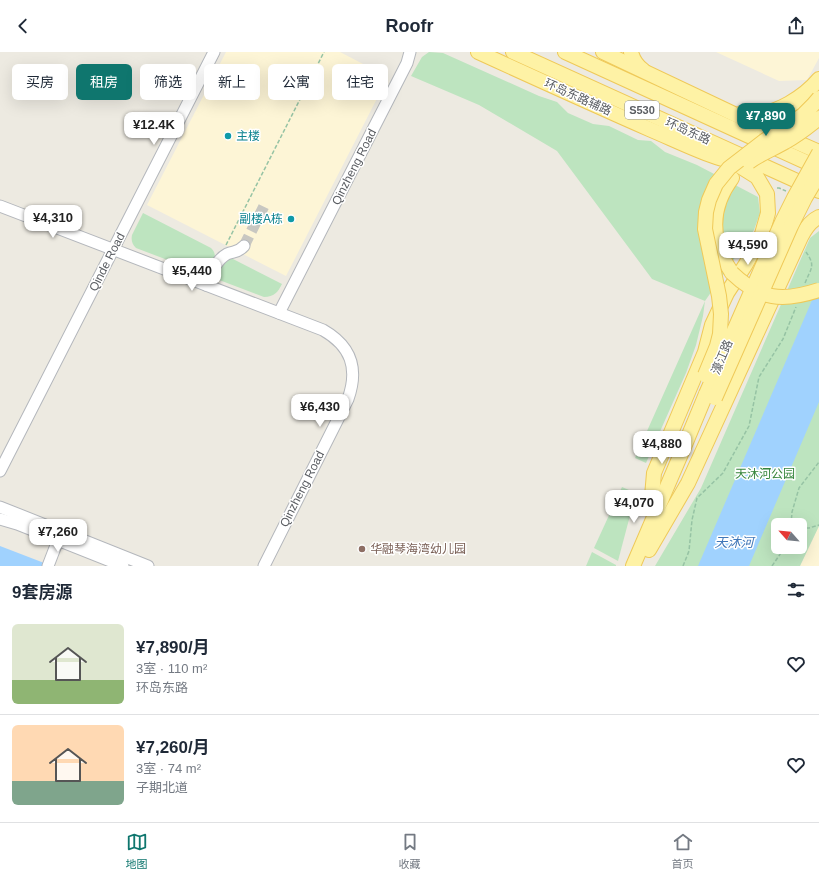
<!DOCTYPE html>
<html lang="zh">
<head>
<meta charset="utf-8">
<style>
  :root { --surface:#fff; --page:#f2f2f3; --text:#1f2937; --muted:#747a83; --line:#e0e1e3; --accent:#0f766e }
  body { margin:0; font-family:Helvetica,"Noto Sans SC",sans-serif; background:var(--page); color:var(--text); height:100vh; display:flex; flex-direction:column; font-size:15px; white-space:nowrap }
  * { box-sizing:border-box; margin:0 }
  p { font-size:13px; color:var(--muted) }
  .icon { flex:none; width:22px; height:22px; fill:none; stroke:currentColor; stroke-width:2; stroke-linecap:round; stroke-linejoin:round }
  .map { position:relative; height:514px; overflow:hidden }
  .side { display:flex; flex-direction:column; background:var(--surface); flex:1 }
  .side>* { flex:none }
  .banner { position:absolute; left:12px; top:12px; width:400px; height:36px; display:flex; gap:8px }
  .needle { width:26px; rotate:297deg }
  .controls { position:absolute; left:771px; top:466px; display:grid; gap:8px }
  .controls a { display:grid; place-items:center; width:36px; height:36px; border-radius:6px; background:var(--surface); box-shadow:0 4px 16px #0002; font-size:20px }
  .price { position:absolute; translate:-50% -34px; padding:0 9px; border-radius:8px; background:#fff; color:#222; font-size:13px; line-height:26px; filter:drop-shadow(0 1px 2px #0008) }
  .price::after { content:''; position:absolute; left:50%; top:24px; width:12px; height:9px; margin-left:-6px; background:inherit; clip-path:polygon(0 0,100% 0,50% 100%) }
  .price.on { background:var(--accent); color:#fff }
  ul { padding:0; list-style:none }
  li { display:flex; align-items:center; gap:12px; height:100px; padding:0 12px }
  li+li { border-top:1px solid var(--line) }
  li span { display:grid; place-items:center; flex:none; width:112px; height:80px; border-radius:6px; color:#555 }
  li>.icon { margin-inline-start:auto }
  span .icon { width:48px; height:48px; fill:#fffc; stroke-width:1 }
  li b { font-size:17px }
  h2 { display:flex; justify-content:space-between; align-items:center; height:48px; padding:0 12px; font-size:17px }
  .tag { padding:0 14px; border-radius:6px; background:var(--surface); box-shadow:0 4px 16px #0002; font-size:14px; line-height:36px }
  .tag.on { background:var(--accent); color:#fff }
  header { display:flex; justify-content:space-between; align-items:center; height:52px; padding:0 12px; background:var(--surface); font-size:18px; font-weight:600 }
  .tabs { display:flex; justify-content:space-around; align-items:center; height:56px; border-top:1px solid var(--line); background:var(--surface); font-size:11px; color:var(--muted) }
  .tabs a { display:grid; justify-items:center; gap:2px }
  .tabs .on { color:var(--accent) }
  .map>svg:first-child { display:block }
</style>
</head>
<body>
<header><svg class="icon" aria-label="back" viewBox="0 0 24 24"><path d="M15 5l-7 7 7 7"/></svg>Roofr<svg class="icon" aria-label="share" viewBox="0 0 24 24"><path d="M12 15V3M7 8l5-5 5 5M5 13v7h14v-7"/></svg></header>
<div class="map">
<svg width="819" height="514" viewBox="0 0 819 514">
  <rect width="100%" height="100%" fill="#edeae1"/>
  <g fill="#fdf5d6">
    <polygon points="226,0 340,0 388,25 286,224 147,153"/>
    <polygon points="716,0 819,0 819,6 807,28 779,29"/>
    <polygon points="819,474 819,514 800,514"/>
  </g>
  <g fill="#bde4bf" fill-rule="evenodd">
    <polygon points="429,0 443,1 539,44 557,50 568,61 593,72 609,74 638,88 651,89 665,100 697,113 758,145 760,161 754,178 705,249 703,264 696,293 686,321 646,411 635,406 705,249 652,227 557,99 479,53 411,24 422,5"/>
    <path d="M143,161L211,196C220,204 211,214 207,223L136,196C132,192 131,188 132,183Z"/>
    <path d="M819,179V474L800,514H655L701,436L810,186ZM778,473H800V495H778Z"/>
    <path d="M230,206L233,207L282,232C278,240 274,245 264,245L214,226L222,211Z"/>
    <polygon points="622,435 636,441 618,509 594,496"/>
    <polygon points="592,500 616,513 616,514 586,514"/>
  </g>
  <g fill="#a0d2fe">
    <polygon points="819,232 819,350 749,514 698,514"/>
    <polygon points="0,494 52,514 0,514"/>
  </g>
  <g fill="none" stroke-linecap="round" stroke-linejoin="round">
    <polyline stroke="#c8c7c1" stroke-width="11" stroke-dasharray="11 5.5" stroke-linecap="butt" points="244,194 265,152"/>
    <g stroke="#b4b7bc" stroke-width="13">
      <g id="minor">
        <path d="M0,154L323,278C351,294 359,316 348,347L264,514"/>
        <path d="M206,233C211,222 216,208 227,202C234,199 238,201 244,194"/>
        <polyline points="279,261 407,11 410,0"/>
        <polyline points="0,419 214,0"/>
        <polyline points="0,455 148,514"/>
        <polyline points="0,467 17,472 123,514"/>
        <polyline points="48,514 58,488"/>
      </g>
    </g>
    <g stroke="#efc958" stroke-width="16">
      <g id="major">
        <path d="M478,0C535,26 592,52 649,77C680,90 710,106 743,112"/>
        <polyline points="513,0 819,139"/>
        <polyline points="565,0 819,116"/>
        <polyline points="603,0 753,71 819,100"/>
        <path d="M631,0C633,8 636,13 643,18"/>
        <path d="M740,62C744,63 749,63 753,63C777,61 803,46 819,27"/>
        <path d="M755,71C759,71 764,71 768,71C783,69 795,59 806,49"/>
        <path d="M732,126C709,157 710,189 732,221"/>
        <polyline points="651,456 654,421 705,300 712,273 727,241 746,212 762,182 768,161 767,142 757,125 733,110"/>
        <path d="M649,498L688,431L801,185C805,177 810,169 819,165"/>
        <polyline points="633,514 684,395 706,342"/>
      </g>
    </g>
    <g stroke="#96c3a4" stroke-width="1.5" stroke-dasharray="4 2" stroke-linecap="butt">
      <polyline points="777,136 779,136 786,139"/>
      <polyline points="226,193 324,0"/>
      <path d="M805,231C811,216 816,214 806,200"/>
      <polyline points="791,473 792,460 799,436 819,410"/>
      <polyline points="800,476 809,476 819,473"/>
      <polyline points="683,514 689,499 692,468 697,446 723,421 749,374 759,325 783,287 796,255"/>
      <polyline points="772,514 785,495"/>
    </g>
    <use href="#minor" stroke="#fff" stroke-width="11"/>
    <use href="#major" stroke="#fef2a5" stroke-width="14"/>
    <g stroke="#efc958" stroke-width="16" stroke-linecap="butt">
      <g id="major-bridge">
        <path d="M749,110C760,102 773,97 785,90C798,83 808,75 819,66"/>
        <path d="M732,221C760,248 783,250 819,238"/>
        <polyline points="705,323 717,294 720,282 721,262 719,244 705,177 706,160 709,148 716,132 729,116 764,89 803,63 813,53 819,46"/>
        <polyline points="706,342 782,170 794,146 819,101"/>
        <polyline points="715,346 791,174 805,146 819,122"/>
      </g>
    </g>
    <use href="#major-bridge" stroke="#fef2a5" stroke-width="14"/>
  </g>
  <g fill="#0f9aa8" stroke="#fff" stroke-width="1.5">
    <circle cx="228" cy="84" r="4"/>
    <circle cx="291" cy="167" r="4"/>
  </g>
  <circle fill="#8d6e63" stroke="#fff" stroke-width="1.5" cx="362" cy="497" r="4"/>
  <g text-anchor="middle" stroke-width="3" stroke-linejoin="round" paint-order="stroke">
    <rect fill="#fff" stroke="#8c8e91" stroke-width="1" x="625" y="49" width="34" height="18" rx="3"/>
    <g font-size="11" font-weight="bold" fill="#5a5d62">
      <text x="642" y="62">S530</text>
    </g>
    <g font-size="12" fill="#5a5d62" stroke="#fff">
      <text transform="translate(578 45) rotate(24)" y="4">环岛东路辅路</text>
      <text transform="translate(688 79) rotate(24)" y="4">环岛东路</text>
      <text transform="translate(354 115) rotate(-63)" y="4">Qinzheng Road</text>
      <text transform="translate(107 210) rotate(-63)" y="4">Qinde Road</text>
      <text transform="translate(722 305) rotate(-67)" y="4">濠江路</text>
      <text transform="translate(302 437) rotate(-63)" y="4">Qinzheng Road</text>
    </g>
    <g font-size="12" fill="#0d838f" stroke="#fff" text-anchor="start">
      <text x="236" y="88">主楼</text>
      <text x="283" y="171" text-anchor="end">副楼A栋</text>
    </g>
    <g font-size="12" fill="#36853c" stroke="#fff">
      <text x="765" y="426">天沐河公园</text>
    </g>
    <g font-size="12" fill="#785e54" stroke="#fff" text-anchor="start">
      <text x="370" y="501">华融琴海湾幼儿园</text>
    </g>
    <g font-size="13" font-style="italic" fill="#4077b8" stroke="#fff">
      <text x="734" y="495">天沐河</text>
    </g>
  </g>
</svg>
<div class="controls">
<a><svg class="needle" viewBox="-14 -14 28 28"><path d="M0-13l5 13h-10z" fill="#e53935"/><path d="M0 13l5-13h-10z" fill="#747a83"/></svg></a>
</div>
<b class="price on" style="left:766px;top:85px">¥7,890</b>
<b class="price" style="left:154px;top:94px">¥12.4K</b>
<b class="price" style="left:53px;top:187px">¥4,310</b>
<b class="price" style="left:748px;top:214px">¥4,590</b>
<b class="price" style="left:192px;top:240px">¥5,440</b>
<b class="price" style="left:320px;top:376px">¥6,430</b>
<b class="price" style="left:662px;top:413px">¥4,880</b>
<b class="price" style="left:634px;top:472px">¥4,070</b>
<b class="price" style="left:58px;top:501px">¥7,260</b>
<div class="banner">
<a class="tag">买房</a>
<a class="tag on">租房</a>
<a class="tag">筛选</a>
<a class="tag">新上</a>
<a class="tag">公寓</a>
<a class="tag">住宅</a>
</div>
</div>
<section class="side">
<h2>9套房源<svg class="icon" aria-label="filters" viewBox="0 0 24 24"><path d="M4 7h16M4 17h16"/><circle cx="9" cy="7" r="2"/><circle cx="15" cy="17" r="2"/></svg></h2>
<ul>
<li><span style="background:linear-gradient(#dfe7d0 70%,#8fb573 0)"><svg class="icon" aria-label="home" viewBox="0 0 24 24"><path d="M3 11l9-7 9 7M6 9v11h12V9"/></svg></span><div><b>¥7,890/月</b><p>3室 · 110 m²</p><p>环岛东路</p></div><svg class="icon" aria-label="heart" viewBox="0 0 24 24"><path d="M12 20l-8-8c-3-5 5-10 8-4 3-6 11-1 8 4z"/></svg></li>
<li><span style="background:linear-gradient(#ffd9b3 70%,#7fa58c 0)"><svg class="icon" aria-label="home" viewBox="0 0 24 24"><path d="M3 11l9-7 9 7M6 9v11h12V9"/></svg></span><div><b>¥7,260/月</b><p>3室 · 74 m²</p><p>子期北道</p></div><svg class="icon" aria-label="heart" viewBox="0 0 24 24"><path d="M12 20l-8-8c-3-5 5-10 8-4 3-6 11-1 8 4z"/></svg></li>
</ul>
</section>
<nav class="tabs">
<a class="on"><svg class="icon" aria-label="map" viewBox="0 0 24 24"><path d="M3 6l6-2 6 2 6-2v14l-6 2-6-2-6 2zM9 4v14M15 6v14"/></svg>地图</a>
<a><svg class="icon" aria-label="saved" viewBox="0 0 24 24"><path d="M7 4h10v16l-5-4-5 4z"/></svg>收藏</a>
<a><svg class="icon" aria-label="home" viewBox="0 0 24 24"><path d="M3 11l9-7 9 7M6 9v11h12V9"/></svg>首页</a>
</nav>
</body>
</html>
